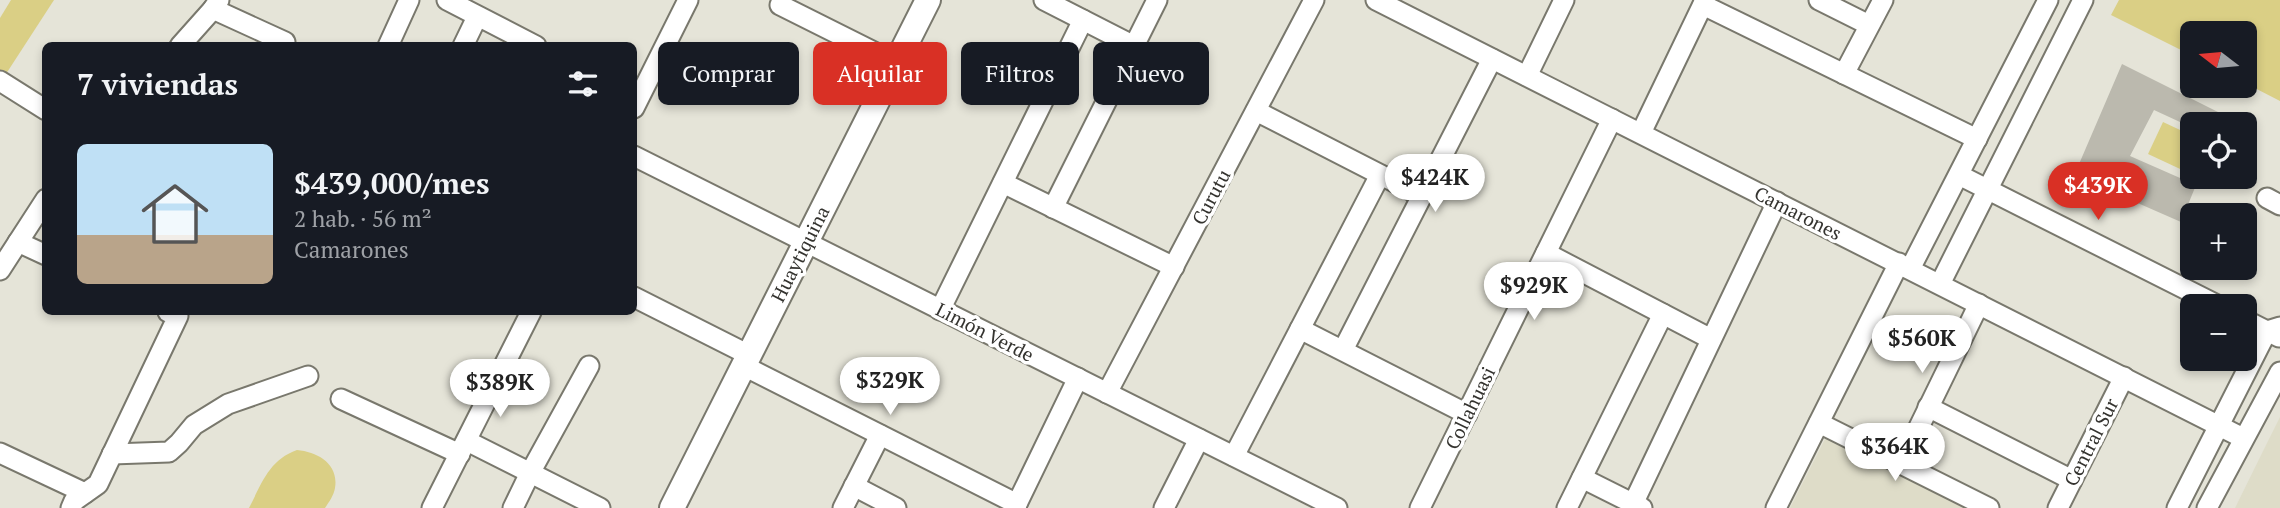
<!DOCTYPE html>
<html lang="es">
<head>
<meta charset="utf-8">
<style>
  :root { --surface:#171b24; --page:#242831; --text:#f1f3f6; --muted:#9ea1a6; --accent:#d93025 }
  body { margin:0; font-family:"PT Serif",serif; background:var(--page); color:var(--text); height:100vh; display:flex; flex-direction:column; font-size:26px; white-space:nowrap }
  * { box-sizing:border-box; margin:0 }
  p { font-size:23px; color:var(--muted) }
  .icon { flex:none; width:38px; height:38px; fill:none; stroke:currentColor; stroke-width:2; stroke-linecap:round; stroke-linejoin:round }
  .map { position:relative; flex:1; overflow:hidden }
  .drawer { position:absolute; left:42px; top:42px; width:595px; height:273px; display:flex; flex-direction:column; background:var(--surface); border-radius:10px; box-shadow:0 4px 10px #0003 }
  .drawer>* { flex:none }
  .guide { position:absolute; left:658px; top:42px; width:665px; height:63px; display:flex; gap:14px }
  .needle { width:46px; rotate:286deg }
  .controls { position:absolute; left:2180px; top:21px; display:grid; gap:14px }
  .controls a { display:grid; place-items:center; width:77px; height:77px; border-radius:10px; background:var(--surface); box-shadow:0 4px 10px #0003; font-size:35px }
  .price { position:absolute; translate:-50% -60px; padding:0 16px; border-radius:24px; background:#fff; color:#222; font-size:23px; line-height:46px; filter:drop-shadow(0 2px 4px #0008) }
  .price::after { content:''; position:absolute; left:50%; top:42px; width:21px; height:16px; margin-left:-10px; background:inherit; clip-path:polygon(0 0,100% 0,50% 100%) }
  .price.active { background:var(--accent); color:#fff }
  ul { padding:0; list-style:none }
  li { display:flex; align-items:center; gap:21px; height:175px; padding:0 35px }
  li span { display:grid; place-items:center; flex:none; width:196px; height:140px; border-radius:10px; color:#555 }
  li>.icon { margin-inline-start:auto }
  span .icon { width:84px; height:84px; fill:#fffc; stroke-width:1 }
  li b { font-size:30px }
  h2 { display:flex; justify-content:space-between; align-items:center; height:84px; padding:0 35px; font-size:30px }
  .chip { padding:0 24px; border-radius:10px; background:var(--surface); box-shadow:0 4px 10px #0003; font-size:24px; line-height:63px }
  .chip.active { background:var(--accent); color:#fff }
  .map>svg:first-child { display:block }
</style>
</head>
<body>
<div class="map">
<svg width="2280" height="508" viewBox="0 0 2280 508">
  <rect width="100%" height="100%" fill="#e5e4d8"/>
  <g fill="#dedcc8">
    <polygon points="2280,417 2280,508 2235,508 2268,441"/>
    <polygon points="1827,435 1970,508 1790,508"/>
  </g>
  <g fill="#dacf85">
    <polygon points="11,0 54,0 4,77 0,75 0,18"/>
    <polygon points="2119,0 2280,0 2280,101 2245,83 2245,33 2193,33 2193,56 2111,15"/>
    <polygon points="2163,122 2193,136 2193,175 2148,154"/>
    <path d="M297,450C318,452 339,464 335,488C334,495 329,502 325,508H249C262,483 269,460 297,450Z"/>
  </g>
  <polygon fill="#bbb9ae" points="2122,64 2220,113 2215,124 2193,124 2193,128 2154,110 2130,156 2196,185 2181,222 2108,190 2098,206 2067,192"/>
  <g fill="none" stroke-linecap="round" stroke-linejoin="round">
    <g stroke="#79786d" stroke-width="23">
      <g id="minor">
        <polyline points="447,0 536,46"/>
        <polyline points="1044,0 1134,46"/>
        <polyline points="1376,0 2243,438"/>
        <polyline points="1819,0 1869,25"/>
        <polyline points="780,5 896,63"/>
        <polyline points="1703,5 1977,139"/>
        <polyline points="213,9 285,42"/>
        <polyline points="180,46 213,9 219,0"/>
        <polyline points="388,46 409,0"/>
        <polyline points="463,46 477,17"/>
        <polyline points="1844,74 1883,0"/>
        <polyline points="1527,76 1564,0"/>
        <polyline points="0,81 46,110"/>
        <polyline points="634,108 688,0"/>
        <polyline points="1256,111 1422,196"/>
        <polyline points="1641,133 1705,0"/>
        <polyline points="634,156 1337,508"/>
        <polyline points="1959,175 2219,306"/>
        <polyline points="1003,183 1174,267"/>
        <polyline points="2267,198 2280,205"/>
        <polyline points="1053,208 1157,0"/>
        <polyline points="18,242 46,255"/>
        <polyline points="1546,253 1711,339"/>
        <polyline points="1910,269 2048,0"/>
        <polyline points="0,270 46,199"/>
        <polyline points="1940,284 2083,0"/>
        <polyline points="634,297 749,355"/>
        <polyline points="940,310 1083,20"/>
        <polyline points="2245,320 2279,337"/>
        <polyline points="1300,329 1467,414"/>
        <polyline points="1343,350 1492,59"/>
        <polyline points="744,366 1017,504"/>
        <polyline points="1107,393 1314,0"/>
        <polyline points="341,399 460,454"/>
        <polyline points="1928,407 2072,480"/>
        <polyline points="1819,423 1989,508"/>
        <polyline points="467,441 600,508"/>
        <polyline points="0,453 85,493"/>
        <polyline points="112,454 169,452 179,443 194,425 228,404 308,376"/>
        <polyline points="1234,456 1380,175"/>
        <polyline points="1901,464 1979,304"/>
        <polyline points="1582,478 1642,508"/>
        <polyline points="854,486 896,508"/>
        <polyline points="1633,504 1777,202"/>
        <polyline points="71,508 74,501 98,484 178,316 168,312"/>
        <polyline points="432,508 531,312"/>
        <polyline points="513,508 530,473 589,366"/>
        <polyline points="843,508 880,435"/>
        <polyline points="1015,508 1078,378"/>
        <polyline points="1164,508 1199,439"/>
        <polyline points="1420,508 1612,119"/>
        <polyline points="1567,508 1663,314"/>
        <polyline points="1776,508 1899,263"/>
        <polyline points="2058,508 2124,377"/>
        <polyline points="2177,508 2267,331 2280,327"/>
        <polyline points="2207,508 2280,372"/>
      </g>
    </g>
    <g stroke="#79786d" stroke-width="28">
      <polyline id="major" points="672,508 928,0"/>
    </g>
    <use href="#minor" stroke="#fff" stroke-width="19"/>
    <use href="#major" stroke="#fff" stroke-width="24"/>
  </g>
  <g text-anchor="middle" stroke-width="7" stroke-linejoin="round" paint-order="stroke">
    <g font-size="19" fill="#34332f" stroke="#fff">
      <text transform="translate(1211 197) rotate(-62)" y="7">Curutu</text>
      <text transform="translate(1798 213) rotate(27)" y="7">Camarones</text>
      <text transform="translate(800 254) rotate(-63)" y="7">Huaytiquina</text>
      <text transform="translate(985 332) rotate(27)" y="7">Limón Verde</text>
      <text transform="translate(1470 408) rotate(-64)" y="7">Collahuasi</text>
      <text transform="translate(2091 442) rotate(-63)" y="7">Central Sur</text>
    </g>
  </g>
</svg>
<div class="controls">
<a><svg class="needle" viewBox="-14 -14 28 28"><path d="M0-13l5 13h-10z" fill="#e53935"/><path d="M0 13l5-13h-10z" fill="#9ea1a6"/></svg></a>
<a><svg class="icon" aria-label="locate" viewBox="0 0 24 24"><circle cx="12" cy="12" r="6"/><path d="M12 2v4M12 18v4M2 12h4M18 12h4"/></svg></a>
<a>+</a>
<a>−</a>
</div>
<b class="price" style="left:1435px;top:214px">$424K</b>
<b class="price active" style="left:2098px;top:222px">$439K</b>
<b class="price" style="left:1534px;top:322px">$929K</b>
<b class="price" style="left:1922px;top:375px">$560K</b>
<b class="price" style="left:890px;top:417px">$329K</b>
<b class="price" style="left:500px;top:419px">$389K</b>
<b class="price" style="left:1895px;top:483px">$364K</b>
<div class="guide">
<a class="chip">Comprar</a>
<a class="chip active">Alquilar</a>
<a class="chip">Filtros</a>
<a class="chip">Nuevo</a>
</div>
<section class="drawer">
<h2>7 viviendas<svg class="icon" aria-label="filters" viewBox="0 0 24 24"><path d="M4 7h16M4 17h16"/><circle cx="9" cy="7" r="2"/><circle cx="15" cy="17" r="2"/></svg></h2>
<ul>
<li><span style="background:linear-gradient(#bfe0f5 65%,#b9a48a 0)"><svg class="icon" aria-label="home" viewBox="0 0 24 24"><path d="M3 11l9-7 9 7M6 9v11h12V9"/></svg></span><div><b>$439,000/mes</b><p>2 hab. · 56 m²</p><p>Camarones</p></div></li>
</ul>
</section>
</div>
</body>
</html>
